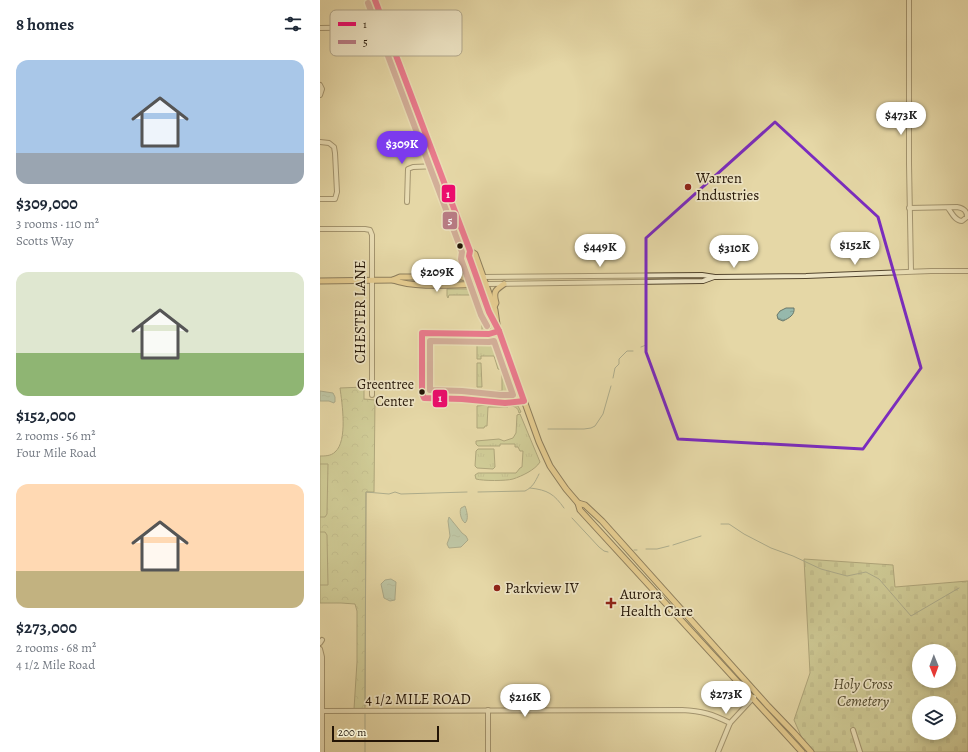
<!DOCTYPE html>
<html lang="en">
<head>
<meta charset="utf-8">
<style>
  :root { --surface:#fff; --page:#f2f2f3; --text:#1f2937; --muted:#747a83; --accent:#7c3aed }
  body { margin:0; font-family:Alegreya,serif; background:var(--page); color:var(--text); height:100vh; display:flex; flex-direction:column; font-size:15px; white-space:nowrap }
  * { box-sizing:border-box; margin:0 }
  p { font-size:13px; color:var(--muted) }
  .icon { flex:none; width:22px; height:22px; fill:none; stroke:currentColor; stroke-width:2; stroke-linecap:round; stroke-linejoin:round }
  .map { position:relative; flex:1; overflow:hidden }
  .drawer { display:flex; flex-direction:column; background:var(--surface); width:320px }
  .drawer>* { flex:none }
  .needle { width:26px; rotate:179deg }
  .fabs { position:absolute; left:592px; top:644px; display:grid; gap:8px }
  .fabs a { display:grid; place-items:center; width:44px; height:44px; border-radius:50%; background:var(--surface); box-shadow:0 2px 6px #0003; font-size:20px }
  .scale { position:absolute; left:12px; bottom:10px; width:107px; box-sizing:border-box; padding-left:4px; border:2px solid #241506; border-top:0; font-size:11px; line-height:14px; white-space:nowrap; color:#241506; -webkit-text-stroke:3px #eee5c5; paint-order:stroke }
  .price { position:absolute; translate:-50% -34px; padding:0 9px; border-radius:14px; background:#fff; color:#222; font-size:13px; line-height:26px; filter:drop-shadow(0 1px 2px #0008) }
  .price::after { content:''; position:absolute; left:50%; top:24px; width:12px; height:9px; margin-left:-6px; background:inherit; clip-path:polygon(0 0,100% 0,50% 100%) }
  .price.on { background:var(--accent); color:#fff }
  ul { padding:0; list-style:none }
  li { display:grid; align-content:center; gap:8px; height:212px; padding:0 16px }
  li span { display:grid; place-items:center; height:124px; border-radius:12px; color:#555 }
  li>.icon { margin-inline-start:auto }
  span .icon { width:72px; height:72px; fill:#fffc; stroke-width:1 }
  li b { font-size:17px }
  h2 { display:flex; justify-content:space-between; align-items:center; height:48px; padding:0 16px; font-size:17px }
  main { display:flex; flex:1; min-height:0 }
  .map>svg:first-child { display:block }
</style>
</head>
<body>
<main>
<section class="drawer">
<h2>8 homes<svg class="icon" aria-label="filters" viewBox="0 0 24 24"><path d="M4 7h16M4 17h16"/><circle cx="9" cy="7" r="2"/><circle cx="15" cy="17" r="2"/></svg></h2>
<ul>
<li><span style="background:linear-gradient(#a9c7e8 75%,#9aa5b1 0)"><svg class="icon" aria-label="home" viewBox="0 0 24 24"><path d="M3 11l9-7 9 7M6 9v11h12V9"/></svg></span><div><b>$309,000</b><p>3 rooms · 110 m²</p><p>Scotts Way</p></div></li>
<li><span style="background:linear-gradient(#dfe7d0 65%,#8fb573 0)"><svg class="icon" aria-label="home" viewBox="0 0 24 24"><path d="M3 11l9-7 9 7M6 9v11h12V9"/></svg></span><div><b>$152,000</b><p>2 rooms · 56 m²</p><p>Four Mile Road</p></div></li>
<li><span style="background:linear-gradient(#ffd9b3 70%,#c2b280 0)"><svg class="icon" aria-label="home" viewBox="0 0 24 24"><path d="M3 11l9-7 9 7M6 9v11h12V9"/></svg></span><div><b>$273,000</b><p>2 rooms · 68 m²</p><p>4 1/2 Mile Road</p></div></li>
</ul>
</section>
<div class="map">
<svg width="648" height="752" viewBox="0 0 648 752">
  <defs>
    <pattern id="grass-tufts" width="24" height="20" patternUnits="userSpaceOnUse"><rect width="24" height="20" fill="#b6be86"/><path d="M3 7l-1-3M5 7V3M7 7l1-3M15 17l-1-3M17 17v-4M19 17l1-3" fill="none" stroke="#9ca272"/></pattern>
    <pattern id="forest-crowns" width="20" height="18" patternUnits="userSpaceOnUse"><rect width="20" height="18" fill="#b6be86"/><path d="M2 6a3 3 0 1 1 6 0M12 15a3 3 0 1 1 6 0" fill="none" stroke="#9ca272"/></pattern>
    <pattern id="cemetery-stones" width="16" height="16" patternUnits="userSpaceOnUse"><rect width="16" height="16" fill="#b6be86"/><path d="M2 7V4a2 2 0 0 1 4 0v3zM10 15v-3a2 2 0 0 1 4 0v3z" fill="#9ca272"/></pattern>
    <pattern id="water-ripples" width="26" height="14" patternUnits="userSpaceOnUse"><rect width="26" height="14" fill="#96b8ac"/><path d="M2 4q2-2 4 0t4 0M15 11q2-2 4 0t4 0" fill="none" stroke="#819d92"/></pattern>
  </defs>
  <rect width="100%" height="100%" fill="#e5d7a6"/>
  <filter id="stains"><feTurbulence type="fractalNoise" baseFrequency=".005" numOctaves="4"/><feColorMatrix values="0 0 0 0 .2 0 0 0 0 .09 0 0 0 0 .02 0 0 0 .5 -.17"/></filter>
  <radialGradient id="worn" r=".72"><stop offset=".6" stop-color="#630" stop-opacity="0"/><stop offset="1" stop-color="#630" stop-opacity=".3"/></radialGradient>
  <g fill="url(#grass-tufts)" stroke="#6d6a46">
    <polygon points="127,289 151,289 157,291 171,330 168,332 159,331 162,330 162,312 157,297 153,298 153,295 129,295 128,298 127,296"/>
    <polygon points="159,337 174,337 193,392 190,395 186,397 159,397 157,395 157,391 182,391 182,370 178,369 174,356 161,356 161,359 157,359 157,338"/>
    <polygon points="157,363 161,363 162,387 157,387"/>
    <path d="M167,405L198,406L201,412L199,413C198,407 194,406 189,406L188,407H168L167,426H165L164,428H157V406Z"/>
    <path d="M200,414L220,462C215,470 202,476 193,479C186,481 163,481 156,479L155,475L158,473H196L200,468L202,467L203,451H200L198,447H195V444H180V446H158L156,444V441L179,439L184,441L193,438L196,433L197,415Z"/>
    <polygon points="158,449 174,449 175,467 173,469 157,468 155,466 156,451"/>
  </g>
  <path fill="url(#forest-crowns)" stroke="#6d6a46" d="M44,387V399L55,400L54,492H46L45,709H34L37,662V611L35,604L21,603H0V456C5,456 11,456 15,452C28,441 22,403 20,388Z"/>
  <path fill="url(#cemetery-stones)" stroke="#6d6a46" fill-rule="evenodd" d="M484,559L573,565L575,587L648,581V752H491L481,736L474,720L490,673ZM599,651H629V681H599ZM599,703H629V733H599Z"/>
  <g fill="#b6be86" stroke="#6d6a46">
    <polygon points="0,464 8,464 7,514 5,517 0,517"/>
    <polygon points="0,532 5,532 7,535 8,585 0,585"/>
  </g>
  <g fill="url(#water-ripples)" stroke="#68776a">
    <path d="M466,308H474C475,315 469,318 463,321L458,319L457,315L460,311Z"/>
    <polygon points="0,391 13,393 15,397 15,402 14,402 14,403 9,401 0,401"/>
    <path d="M145,506C147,511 149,520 145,523C141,520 139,512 141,508Z"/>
    <polygon points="129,517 142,533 146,536 148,540 141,547 129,548 127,544 130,536 128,521"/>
    <polygon points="71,579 76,582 75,597 75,600 70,601 64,598 61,584 65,580"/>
  </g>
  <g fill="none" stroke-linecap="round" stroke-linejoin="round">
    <g stroke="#68776a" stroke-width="1">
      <polyline points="321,347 326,345"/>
      <polyline points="293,378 295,368 299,364 299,359 307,351 313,351"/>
      <polyline points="228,429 264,429 271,428 275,426 283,414 291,386"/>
      <path d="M210,488C228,490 234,494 244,508"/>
      <path d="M158,492L205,491C213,487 215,482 219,474"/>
      <polyline points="252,518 279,547 284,551 288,552"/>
      <polyline points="401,524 409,524 424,534 451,548 473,556 501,569 527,576 546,572 559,579 591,616 639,588"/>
      <polyline points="353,545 381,536"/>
      <polyline points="326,549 337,549 349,546"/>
      <polyline points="314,550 317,550"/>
      <polyline points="45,706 46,492 69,494 75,492 81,494 147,492"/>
      <polyline points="45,752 45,714"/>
    </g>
    <g stroke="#54462e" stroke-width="6">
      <g id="minor">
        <polyline points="589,0 589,164 591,271"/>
        <polyline points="0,28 66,27"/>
        <polyline points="0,85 2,89 0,95"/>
        <polyline points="0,142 9,143 14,147 15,153 17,192 15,199 0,199"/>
        <polyline points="87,202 88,169 93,167 118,166"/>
        <path d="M589,208L637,207C643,208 647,210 647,217L642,221C635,221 632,213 628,208"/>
        <polyline points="0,229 45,229 50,230 52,235 52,395"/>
        <polyline points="163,277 382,275 395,277 486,276 611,271 648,271"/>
        <polyline points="166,284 383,281 394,277"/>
        <polyline points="0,643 2,640"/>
        <polyline points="0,649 2,657 2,752"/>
        <polyline points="168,710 168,752"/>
        <path d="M0,711L362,710C382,711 392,714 410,723"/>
        <polyline points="533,730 540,752"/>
        <polyline points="398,752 410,723 434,697"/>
      </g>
    </g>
    <g stroke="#241506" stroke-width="7">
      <g id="major">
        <polyline points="55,0 150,251 149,256 169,312 179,331 219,442 230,466 246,489 258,503 260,510 482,752"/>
        <polyline points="150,251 155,254 175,310 177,324"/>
        <polyline points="143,277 149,272 152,264"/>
        <path d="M73,280C97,289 139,284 166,284"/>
        <polyline points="0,281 73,280 80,277 163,277"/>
        <path d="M174,307L176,303C173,292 175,290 184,284"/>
        <polyline points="258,503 265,505 282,521 448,706 474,733 491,752"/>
      </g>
    </g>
    <use href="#minor" stroke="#eee5c5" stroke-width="4"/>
    <use href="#major" stroke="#e2bc73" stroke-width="5"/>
    <g stroke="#eee5c5" stroke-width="9">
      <g id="bus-1">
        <polyline points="55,0 150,251 149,256 169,312 179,331"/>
        <polygon points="179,331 204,401 185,403 142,399 104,398 102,393 102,333 169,334"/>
      </g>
    </g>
    <g stroke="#eee5c5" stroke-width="9">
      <g id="bus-2">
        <polyline points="48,3 142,252 141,259 161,315 167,326"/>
        <polygon points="110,341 169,342 174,341 193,395 180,395 142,391 110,390"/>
      </g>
    </g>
    <use href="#bus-1" stroke="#ed0b6d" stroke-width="6"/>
    <use href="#bus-2" stroke="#ba7d87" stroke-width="6"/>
  </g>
  <path d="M0 0H648V752H0ZM455,122L558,217L601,368L543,449L358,439L326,352V238Z" fill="#e5d7a6" fill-opacity=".55" fill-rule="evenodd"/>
  <path fill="none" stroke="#7b2cbf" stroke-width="3" stroke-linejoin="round" d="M455,122L558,217L601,368L543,449L358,439L326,352V238Z"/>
  <g fill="#8f2418" stroke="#eee5c5" stroke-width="1.5">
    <circle cx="368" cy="187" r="4"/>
    <circle cx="177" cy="588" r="4"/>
    <path d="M289 597h4v4h4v4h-4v4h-4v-4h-4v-4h4z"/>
  </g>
  <g fill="#241506" stroke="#eee5c5" stroke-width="1.5">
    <circle cx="140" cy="246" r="3.5"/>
    <circle cx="102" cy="392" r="3.5"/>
  </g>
  <g text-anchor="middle" stroke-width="3.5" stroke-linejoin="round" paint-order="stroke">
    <g font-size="14" fill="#241506" stroke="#eee5c5" text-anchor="end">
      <text x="94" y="389">Greentree<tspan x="94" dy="17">Center</tspan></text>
    </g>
    <g font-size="15" fill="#241506" stroke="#eee5c5" text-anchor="start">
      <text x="376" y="183">Warren<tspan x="376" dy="17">Industries</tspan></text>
      <text x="185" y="593">Parkview IV</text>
      <text x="300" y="599">Aurora<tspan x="300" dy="17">Health Care</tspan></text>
    </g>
    <g font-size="15" fill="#241506" stroke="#eee5c5">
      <text transform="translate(40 312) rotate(-90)" y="5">CHESTER LANE</text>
      <text x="98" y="704">4 1/2 MILE ROAD</text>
    </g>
    <g font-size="15" font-style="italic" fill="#50482c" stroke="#eee5c5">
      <text x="543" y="689">Holy Cross<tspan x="543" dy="17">Cemetery</tspan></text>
    </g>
  </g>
  <rect x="10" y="10" width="132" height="46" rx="6" fill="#eee5c5" stroke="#b1a78c" stroke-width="1"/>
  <rect x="18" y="22" width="18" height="4" fill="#ed0b6d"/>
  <rect x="18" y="40" width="18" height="4" fill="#ba7d87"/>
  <g font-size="11" fill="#241506">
    <text x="43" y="28">1</text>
    <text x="43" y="46">5</text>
  </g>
  <g stroke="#eee5c5" stroke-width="1.5">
    <rect x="121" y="184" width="15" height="19" rx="4" fill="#ed0b6d"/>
    <rect x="122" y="211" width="16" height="19" rx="4" fill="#ba7d87"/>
    <rect x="112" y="389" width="16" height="19" rx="4" fill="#ed0b6d"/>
  </g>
  <g font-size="11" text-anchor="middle" font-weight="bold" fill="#fff">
    <text x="128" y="198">1</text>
    <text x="130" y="224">5</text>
    <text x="120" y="402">1</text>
  </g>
  <rect width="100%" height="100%" filter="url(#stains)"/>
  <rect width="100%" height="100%" fill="url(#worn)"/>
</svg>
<div class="fabs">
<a><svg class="needle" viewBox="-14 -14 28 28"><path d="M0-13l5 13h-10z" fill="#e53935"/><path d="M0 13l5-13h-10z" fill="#747a83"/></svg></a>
<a><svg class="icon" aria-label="layers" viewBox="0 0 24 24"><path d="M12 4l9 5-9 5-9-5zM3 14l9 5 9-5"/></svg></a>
</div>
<div class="scale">200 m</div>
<b class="price" style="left:581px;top:136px">$473K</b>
<b class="price on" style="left:82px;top:165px">$309K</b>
<b class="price" style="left:535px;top:266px">$152K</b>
<b class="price" style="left:280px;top:268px">$449K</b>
<b class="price" style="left:414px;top:269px">$310K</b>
<b class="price" style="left:117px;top:293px">$209K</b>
<b class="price" style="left:406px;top:715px">$273K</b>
<b class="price" style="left:205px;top:718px">$216K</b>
</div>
</main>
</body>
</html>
